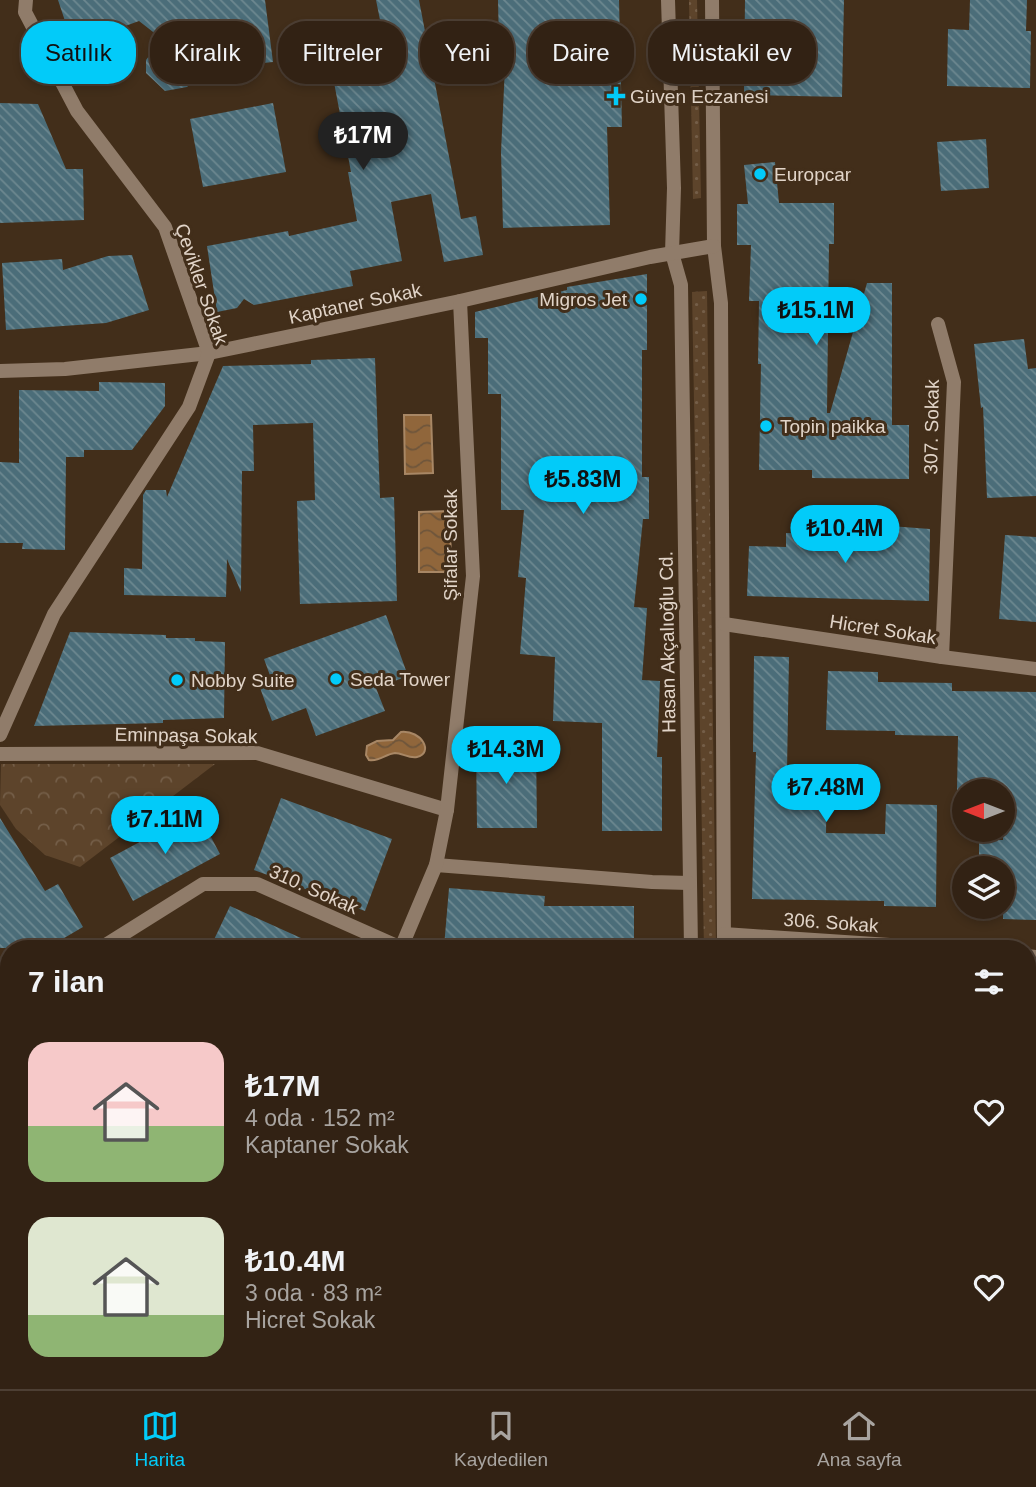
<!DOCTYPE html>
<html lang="tr">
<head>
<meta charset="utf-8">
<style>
  :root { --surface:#322214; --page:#3a2a1d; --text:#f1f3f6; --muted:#a8a4a0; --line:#4d3f34; --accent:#02cbf9 }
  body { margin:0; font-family:Helvetica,sans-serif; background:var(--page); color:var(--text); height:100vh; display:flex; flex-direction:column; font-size:26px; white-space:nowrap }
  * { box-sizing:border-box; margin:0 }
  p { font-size:23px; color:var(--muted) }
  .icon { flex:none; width:38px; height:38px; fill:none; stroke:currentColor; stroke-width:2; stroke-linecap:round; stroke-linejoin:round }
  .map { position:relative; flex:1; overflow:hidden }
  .side { position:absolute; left:0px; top:940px; width:1036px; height:450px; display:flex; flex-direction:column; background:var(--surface); border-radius:28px 28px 0 0; box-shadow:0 4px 10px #0003,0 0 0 2px var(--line) }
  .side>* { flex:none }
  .banner { position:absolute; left:21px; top:21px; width:994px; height:63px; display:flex; gap:14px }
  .needle { width:46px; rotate:270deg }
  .fabs { position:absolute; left:952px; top:779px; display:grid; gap:14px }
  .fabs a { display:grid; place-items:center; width:63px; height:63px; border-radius:50%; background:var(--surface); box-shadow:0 4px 10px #0003,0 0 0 2px var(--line); font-size:35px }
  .price { position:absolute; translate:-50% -60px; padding:0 16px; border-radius:24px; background:var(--accent); color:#111; font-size:23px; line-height:46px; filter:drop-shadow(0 2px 4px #0008) }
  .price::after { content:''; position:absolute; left:50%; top:42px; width:21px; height:16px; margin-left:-10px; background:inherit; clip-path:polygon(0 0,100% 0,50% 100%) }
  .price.selected { background:#222; color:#fff }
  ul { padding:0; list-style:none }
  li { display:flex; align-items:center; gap:21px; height:175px; padding:0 28px }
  li span { display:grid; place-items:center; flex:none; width:196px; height:140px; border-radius:21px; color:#555 }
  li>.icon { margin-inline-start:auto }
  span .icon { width:84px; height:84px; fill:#fffc; stroke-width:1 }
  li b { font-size:30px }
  h2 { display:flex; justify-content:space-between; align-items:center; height:84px; padding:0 28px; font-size:30px }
  .tag { padding:0 24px; border-radius:28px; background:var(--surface); box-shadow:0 4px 10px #0003,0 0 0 2px var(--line); font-size:24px; line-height:63px }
  .tag.selected { background:var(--accent); color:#111 }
  .tab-bar { display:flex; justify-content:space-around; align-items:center; height:98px; border-top:2px solid var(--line); background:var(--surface); font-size:19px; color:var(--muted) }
  .tab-bar a { display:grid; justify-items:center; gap:4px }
  .tab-bar .selected { color:var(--accent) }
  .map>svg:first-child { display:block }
</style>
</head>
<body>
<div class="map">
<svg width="1036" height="1389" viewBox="0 0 1036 1389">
  <defs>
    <pattern id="grass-dots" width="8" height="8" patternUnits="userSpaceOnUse" patternTransform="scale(1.75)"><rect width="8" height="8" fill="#5d442b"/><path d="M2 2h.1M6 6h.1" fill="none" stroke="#745e48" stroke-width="1.8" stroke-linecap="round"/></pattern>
    <pattern id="park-crowns" width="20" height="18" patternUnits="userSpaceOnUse" patternTransform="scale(1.75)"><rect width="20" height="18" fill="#5d442b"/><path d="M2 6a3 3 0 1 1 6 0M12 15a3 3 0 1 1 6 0" fill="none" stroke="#745e48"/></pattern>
    <pattern id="water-waves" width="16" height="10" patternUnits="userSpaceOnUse" patternTransform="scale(1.75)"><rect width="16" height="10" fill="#90663b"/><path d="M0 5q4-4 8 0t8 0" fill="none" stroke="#6e553b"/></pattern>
    <pattern id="building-back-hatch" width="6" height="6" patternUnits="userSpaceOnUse" patternTransform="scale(1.75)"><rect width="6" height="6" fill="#4b6d79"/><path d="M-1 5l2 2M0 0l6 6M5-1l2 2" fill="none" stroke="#6d8890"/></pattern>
  </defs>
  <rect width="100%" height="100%" fill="#422e1a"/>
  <g fill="url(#grass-dots)">
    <polygon points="689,0 697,0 701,198 693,199"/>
    <polygon points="707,291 716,948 704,948 692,292"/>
  </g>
  <polygon fill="url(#park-crowns)" points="1,764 215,764 80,867 45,855 16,829 0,805"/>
  <g fill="url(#water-waves)" stroke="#a88765" stroke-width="2">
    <polygon points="404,415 431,415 433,473 405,474"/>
    <polygon points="450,511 451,572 419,572 419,512"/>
    <path d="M401,732C422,730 434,753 417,757C410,759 402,753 395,753C385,754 380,762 369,760L366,755L367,746L377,741L393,740Z"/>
  </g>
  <g fill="url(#building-back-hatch)">
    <polygon points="58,0 265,0 273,62 206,69 187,87 165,91 146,73 146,60 162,39 139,21 73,45"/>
    <polygon points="376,0 419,0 461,219 476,216 483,255 444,262 431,194 391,202 402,261 350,271 353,286 254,305 244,299 237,308 217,312 207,246 288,231 289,236 357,221 348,172 351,172 325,35 381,25"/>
    <polygon points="498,0 619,0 622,127 607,127 610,225 503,228 501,152 506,45 499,45"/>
    <polygon points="745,0 844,0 842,97 744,95"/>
    <polygon points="970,0 1027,0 1026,31 1031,31 1030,88 947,86 948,29 969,30"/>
    <polygon points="0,103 38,104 66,169 83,169 84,220 0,223"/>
    <polygon points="273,103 286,172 203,187 190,119"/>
    <polygon points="986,139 989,188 941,191 937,142"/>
    <polygon points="775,162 779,203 834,203 834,244 829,244 827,413 830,413 867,283 892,283 892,425 909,425 909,479 812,478 812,470 759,470 761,364 758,364 759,301 749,301 751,245 737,245 737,204 748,204 744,165"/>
    <polygon points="132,255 149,310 106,323 6,330 2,263 62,259 63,270 108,256"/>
    <polygon points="647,274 647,350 642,350 642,477 649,477 649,519 643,519 634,607 647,608 642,680 660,681 657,757 662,757 662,831 602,831 602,723 553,721 555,657 520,654 526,578 518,577 524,510 501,510 501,394 488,394 488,338 475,338 475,312 567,290 567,287"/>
    <polygon points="1024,339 1028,369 1036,368 1036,496 987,498 983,407 981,408 974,344"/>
    <polygon points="375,358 380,498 394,497 397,601 300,604 297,501 315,500 313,423 253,425 254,471 242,471 241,592 227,559 226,597 124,595 124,568 142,569 143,495 146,490 166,490 167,497 223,366 311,364 311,360"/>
    <polygon points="99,382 165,383 165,406 132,450 84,450 84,457 66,457 65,550 22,549 23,543 0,543 0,462 19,463 19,390 99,391"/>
    <polygon points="855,521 877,521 877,525 930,529 929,601 747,596 749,546 786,547 786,533 854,535"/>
    <polygon points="1005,535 1036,537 1036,622 999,619"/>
    <polygon points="386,615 408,676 376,688 385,711 316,736 306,708 272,721 259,685 272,681 264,659"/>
    <polygon points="70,632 166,635 166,638 195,638 195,641 225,642 224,718 163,720 163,723 34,726"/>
    <polygon points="754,656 789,657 787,771 827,771 826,833 885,834 886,804 937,805 936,907 884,906 884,901 752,899 756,752 753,752"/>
    <polygon points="828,671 878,672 878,682 952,683 952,691 1036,692 1036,920 1003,919 1003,868 979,868 979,840 1003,840 1003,791 957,791 958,736 895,735 895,731 826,730"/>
    <polygon points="476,744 536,744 537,828 477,828"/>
    <polygon points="281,798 392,839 365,911 254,870"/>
    <polygon points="197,811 220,854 133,901 110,858"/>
    <polygon points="0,818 45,891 58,884 83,927 47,948 0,948"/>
    <polygon points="449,888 545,896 544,906 634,906 634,948 444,947"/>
    <polygon points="230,906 323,948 210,948"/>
  </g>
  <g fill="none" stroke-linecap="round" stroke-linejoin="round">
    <g stroke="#907c6a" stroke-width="14">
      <polyline points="668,0 674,188 672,253 681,285 691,948"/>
      <polyline points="712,0 714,246 721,303 724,948"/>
      <polyline points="938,324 954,382 942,657"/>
      <polyline points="0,371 65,369 209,353 460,301 650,257 714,246"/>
      <polyline points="724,624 942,657 1036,669"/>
      <polyline points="0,735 54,614 189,407 209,353 165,227 77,111 25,12 26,0"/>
      <polyline points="0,754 257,753 447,810"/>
      <polyline points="436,865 652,882 689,883"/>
      <polyline points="724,934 935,948"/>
      <polyline points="101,948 203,884 257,884 401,948"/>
      <polyline points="401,948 436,865 447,810 473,576 460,301"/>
      <polyline points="1027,956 1036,957"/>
      <polyline points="0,1012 9,1007"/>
      <polyline points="0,1096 9,1109"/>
      <polyline points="0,1172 9,1172"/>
      <polyline points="510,1389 514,1381"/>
      <polyline points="727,1389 727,1381"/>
    </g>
    <g stroke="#907c6a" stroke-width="14">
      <polyline points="1027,1156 1036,1156"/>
      <polyline points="211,1381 221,1389"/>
    </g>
    <polyline stroke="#c5a688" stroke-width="14" points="697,1381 697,1389"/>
  </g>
  <g fill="#02cbf9" stroke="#422e1a" stroke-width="2.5">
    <path d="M612.5 85.5h7v7h7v7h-7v7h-7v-7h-7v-7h7z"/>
    <circle cx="760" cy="174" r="7"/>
    <circle cx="641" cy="299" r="7"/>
    <circle cx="766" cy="426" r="7"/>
    <circle cx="336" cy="679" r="7"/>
    <circle cx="177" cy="680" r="7"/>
  </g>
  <g text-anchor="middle" stroke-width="6" stroke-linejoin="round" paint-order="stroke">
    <g font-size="19" fill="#e1d4c8" stroke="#422e1a" text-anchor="start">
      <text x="630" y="103">Güven Eczanesi</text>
      <text x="774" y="181">Europcar</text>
      <text x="627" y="306" text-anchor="end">Migros Jet</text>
      <text x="780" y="433">Topin paikka</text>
      <text x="350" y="686">Seda Tower</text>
      <text x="191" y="687">Nobby Suite</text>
    </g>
    <g font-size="19" fill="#e1d4c8" stroke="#422e1a">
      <text transform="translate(202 284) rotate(71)" y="7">Çevikler Sokak</text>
      <text transform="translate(355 303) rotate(-12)" y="7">Kaptaner Sokak</text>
      <text transform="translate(931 427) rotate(-89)" y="7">307. Sokak</text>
      <text transform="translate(450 545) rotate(-90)" y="7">Şifalar Sokak</text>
      <text transform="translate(883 629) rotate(9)" y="7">Hicret Sokak</text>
      <text transform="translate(667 642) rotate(-91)" y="7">Hasan Akçalıoğlu Cd.</text>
      <text transform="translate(186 735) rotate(1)" y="7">Eminpaşa Sokak</text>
      <text transform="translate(314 889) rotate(24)" y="7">310. Sokak</text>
      <text transform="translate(831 922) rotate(4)" y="7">306. Sokak</text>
    </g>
  </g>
</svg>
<div class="fabs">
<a><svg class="needle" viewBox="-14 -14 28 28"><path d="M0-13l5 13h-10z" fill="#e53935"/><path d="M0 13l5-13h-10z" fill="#a8a4a0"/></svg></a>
<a><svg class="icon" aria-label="layers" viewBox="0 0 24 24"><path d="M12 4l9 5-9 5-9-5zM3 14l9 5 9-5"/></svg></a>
</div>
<b class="price selected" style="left:363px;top:172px">₺17M</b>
<b class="price" style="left:816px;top:347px">₺15.1M</b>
<b class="price" style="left:583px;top:516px">₺5.83M</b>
<b class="price" style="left:845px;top:565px">₺10.4M</b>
<b class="price" style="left:506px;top:786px">₺14.3M</b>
<b class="price" style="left:826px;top:824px">₺7.48M</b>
<b class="price" style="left:165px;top:856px">₺7.11M</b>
<div class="banner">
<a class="tag selected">Satılık</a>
<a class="tag">Kiralık</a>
<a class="tag">Filtreler</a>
<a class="tag">Yeni</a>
<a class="tag">Daire</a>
<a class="tag">Müstakil ev</a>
</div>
<section class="side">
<h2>7 ilan<svg class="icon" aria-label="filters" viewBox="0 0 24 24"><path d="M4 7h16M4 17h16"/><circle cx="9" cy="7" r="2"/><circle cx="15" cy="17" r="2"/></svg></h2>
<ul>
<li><span style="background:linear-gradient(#f6c9c9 60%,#8fb573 0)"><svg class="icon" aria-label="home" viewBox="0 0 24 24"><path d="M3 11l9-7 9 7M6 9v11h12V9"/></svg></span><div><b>₺17M</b><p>4 oda · 152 m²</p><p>Kaptaner Sokak</p></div><svg class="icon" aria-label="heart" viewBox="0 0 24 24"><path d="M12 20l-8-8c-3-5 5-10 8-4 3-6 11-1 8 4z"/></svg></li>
<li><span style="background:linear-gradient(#dfe7d0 70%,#8fb573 0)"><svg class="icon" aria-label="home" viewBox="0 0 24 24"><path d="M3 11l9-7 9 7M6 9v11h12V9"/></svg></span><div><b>₺10.4M</b><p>3 oda · 83 m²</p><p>Hicret Sokak</p></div><svg class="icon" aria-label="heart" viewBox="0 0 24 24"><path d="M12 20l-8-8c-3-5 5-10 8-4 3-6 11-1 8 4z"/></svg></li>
</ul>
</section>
</div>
<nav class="tab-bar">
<a class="selected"><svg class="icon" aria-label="map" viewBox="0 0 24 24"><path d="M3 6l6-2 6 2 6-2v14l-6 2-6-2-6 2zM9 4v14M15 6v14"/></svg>Harita</a>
<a><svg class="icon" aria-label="saved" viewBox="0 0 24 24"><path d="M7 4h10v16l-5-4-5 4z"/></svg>Kaydedilen</a>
<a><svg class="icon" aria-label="home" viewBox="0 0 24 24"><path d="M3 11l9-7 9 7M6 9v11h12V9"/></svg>Ana sayfa</a>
</nav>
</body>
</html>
